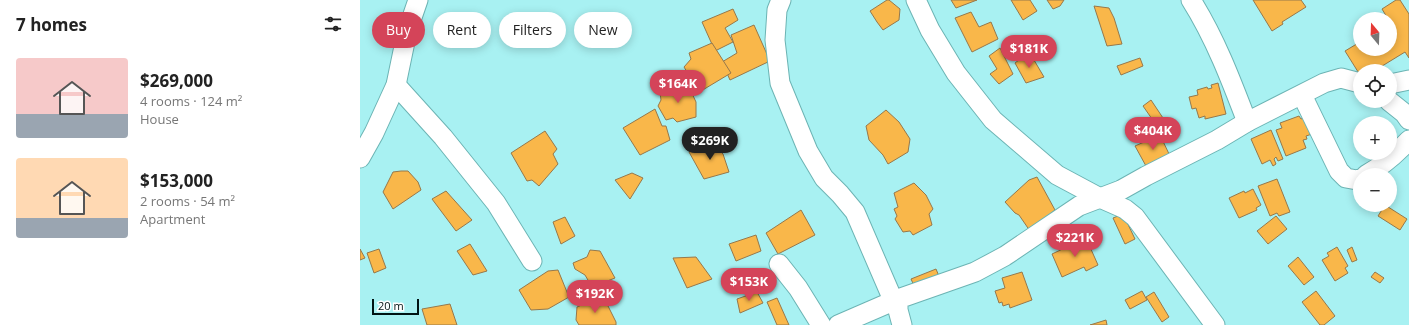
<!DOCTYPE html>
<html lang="en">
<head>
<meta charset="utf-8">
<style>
  :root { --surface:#fff; --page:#f2f2f2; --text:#222; --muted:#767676; --accent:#d44459 }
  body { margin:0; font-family:"Open Sans",sans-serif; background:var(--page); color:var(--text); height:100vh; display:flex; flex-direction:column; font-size:15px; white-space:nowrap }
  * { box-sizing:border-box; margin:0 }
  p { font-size:13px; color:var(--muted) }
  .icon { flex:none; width:22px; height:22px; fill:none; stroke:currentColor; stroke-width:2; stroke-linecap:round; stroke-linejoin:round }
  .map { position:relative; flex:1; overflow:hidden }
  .sheet { display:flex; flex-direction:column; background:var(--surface); width:360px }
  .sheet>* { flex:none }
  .top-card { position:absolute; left:12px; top:12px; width:380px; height:36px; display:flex; gap:8px }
  .needle { width:26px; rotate:341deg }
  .buttons { position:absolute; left:993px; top:12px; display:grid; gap:8px }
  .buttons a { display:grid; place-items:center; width:44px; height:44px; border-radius:50%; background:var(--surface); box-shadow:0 2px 10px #0003; font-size:20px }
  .scale { position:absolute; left:12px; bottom:10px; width:47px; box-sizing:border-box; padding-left:4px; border:2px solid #001414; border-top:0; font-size:11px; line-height:14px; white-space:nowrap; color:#001414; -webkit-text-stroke:3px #fff; paint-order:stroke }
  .price { position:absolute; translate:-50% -34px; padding:0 9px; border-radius:14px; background:var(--accent); color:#fff; font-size:13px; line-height:26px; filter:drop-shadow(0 1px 2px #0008) }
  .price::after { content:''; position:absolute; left:50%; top:24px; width:12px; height:9px; margin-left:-6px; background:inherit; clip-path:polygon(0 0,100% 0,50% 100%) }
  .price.on { background:#222; color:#fff }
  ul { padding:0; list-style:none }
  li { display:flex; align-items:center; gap:12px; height:100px; padding:0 16px }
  li span { display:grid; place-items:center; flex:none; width:112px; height:80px; border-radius:4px; color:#555 }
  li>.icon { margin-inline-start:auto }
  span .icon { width:48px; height:48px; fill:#fffc; stroke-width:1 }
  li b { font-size:17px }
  h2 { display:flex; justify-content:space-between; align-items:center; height:48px; padding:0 16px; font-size:17px }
  .tag { padding:0 14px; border-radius:18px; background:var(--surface); box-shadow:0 2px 10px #0003; font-size:14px; line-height:36px }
  .tag.on { background:var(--accent); color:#fff }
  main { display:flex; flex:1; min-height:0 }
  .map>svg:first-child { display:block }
</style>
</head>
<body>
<main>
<section class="sheet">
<h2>7 homes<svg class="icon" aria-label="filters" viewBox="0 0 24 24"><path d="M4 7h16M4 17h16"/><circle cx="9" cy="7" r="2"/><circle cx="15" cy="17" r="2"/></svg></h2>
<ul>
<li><span style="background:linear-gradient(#f6c9c9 70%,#9aa5b1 0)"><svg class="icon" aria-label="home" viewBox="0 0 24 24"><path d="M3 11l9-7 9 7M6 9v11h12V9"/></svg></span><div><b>$269,000</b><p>4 rooms · 124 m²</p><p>House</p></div></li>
<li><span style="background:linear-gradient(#ffd9b3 75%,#9aa5b1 0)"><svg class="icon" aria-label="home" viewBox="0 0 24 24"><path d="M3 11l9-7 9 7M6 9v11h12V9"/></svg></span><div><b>$153,000</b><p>2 rooms · 54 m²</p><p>Apartment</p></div></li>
</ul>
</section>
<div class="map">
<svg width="1049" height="325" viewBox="0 0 1049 325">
  <rect width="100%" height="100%" fill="#a8f1f2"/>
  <g fill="#f9b74a" stroke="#96784b">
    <polygon points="527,0 529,0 540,9 539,20 523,30 517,22 510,11"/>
    <polygon points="591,0 617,0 596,8"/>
    <polygon points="651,0 670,0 677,11 663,20"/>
    <polygon points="687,0 704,0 700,6 693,9"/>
    <polygon points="893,0 941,0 946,7 922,22 923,24 912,31"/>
    <polygon points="1036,0 1040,0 1049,14 1049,58 1045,52 1014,71 1000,71 1000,75 985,51 1000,42 1000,49 1030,49 1030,19 1028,19 1022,9"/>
    <polygon points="734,6 749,8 754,18 762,44 747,46"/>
    <polygon points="373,9 378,20 365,28 373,42 355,51 342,22"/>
    <polygon points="611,12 619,27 631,22 638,39 612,52 595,18"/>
    <polygon points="394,25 410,61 370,80 362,62 377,53 371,35"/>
    <polygon points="352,43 371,73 341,91 335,85 324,67 331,59 329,53"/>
    <polygon points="640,48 653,74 639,84 630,74 637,69 629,56"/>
    <polygon points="667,54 671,55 684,77 666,83 655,63"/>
    <polygon points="780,58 783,66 761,75 757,66"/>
    <polygon points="320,83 323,91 329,87 336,102 336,117 317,122 313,118 306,120 298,106 301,100 300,92"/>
    <polygon points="858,83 866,114 845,119 845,116 839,118 836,108 832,109 829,97 838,95 837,90 847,87 848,89 852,88 851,85"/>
    <polygon points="791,100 809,127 799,129 783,106"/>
    <polygon points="295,109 302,126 306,126 310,140 280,155 263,128"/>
    <polygon points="526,110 539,122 550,139 548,152 528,164 523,155 509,140 506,126"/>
    <polygon points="939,116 941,119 948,116 955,133 946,136 947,139 943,140 946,148 926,156 916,130 922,128 920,123"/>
    <polygon points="911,130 923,159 918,161 916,157 914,159 916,164 913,166 910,160 902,164 891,139"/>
    <polygon points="185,131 197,149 193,154 198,164 179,186 172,180 167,181 151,153"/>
    <polygon points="800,135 810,156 786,166 775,146"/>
    <polygon points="353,144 363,154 369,172 344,179 329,152"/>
    <polygon points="41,171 48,171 58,182 61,190 33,209 23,192 33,172"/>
    <polygon points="272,173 283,178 270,199 255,180"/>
    <polygon points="677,177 695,210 670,231 659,215 655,213 645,202 669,180"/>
    <polygon points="917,179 930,212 919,216 917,213 910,216 898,186"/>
    <polygon points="554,183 566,195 573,209 569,214 572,225 553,235 550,231 543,232 535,219 537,216 534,209 538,207 534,193"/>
    <polygon points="893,189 901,205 896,208 897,210 879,218 869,198 884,191 885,193"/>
    <polygon points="86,191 112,220 96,231 72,199"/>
    <polygon points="1025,205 1047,219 1040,230 1018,216"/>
    <polygon points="441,210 455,235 418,254 406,233"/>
    <polygon points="763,214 775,239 765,244 753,218"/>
    <polygon points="916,216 927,229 908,244 897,231"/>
    <polygon points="205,217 215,236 201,244 193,222"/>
    <polygon points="396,235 401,251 376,261 369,244"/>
    <polygon points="726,238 738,265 726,271 724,267 702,277 692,254"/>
    <polygon points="110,244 127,271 113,275 97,251"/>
    <polygon points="977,247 988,266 985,268 988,273 975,281 962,260 969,256 967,253"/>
    <polygon points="992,247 997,260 992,262 987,250"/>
    <polygon points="0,249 5,258 0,260"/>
    <polygon points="19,249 26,268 14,273 7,253"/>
    <polygon points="230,250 240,251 255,278 232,287 225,275 215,269 213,263 227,257"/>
    <polygon points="336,257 352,279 327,288 313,258"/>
    <polygon points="938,257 954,277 944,285 928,266"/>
    <polygon points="576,269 581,281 556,290 551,279"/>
    <polygon points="198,270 209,297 188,309 171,310 159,290 188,271"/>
    <polygon points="662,272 672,300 650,308 649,304 643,306 642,302 639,303 635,291 645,288 642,278"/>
    <polygon points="1015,272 1024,278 1020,283 1011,277"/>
    <polygon points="782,291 787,300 770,309 765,300"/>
    <polygon points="956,291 975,316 964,325 960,325 942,302"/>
    <polygon points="397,292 403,303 380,313 377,299"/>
    <polygon points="794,292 809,317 802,322 786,297"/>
    <polygon points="241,298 248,306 256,322 256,325 219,325 216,320 217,307 231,301"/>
    <polygon points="417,298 429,325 417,325 407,302"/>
    <polygon points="90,304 97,325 67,325 62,309"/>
    <polygon points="746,320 747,325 730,325"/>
  </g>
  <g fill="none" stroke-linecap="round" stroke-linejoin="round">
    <g stroke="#6cb4b4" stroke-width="21">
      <g id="minor">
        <polyline points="421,0 417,10 415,40 420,83 448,151 464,178 480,194 495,212 533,300"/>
        <polyline points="556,0 570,30 596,73 633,120 697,175 740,198 765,209 775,217 855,325"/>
        <path d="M831,0C855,38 871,80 887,122"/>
        <polyline points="1030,84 1049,80"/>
        <polyline points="36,85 83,137 136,203 172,261"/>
        <polyline points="942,95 979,171 986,178 997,180 1000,179"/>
        <polyline points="1029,101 1044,113 1049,120"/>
        <polyline points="0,158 14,133 36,85 47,32 58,0"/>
        <path d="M1006,175C1022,166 1037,153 1049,140"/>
        <polyline points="419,264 438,288 461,325"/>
        <polyline points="478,325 538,299"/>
        <polyline points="542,325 538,310 538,299 615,272 645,256 719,206 761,190 786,176 857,140 887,122 964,83 981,78 1000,83"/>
      </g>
    </g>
    <use href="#minor" stroke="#fff" stroke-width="19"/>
  </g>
</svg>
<div class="buttons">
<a><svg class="needle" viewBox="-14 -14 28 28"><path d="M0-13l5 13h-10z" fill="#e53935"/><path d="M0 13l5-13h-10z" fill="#767676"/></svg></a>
<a><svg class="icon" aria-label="locate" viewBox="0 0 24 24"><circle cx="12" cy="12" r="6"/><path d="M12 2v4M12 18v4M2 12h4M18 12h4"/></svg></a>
<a>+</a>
<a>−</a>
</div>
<div class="scale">20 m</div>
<b class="price" style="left:669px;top:69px">$181K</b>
<b class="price" style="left:318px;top:104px">$164K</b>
<b class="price" style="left:793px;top:151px">$404K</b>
<b class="price on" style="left:350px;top:161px">$269K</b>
<b class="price" style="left:715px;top:258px">$221K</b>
<b class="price" style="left:389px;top:302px">$153K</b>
<b class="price" style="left:235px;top:314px">$192K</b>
<div class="top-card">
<a class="tag on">Buy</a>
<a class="tag">Rent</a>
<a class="tag">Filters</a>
<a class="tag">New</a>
</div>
</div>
</main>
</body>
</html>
